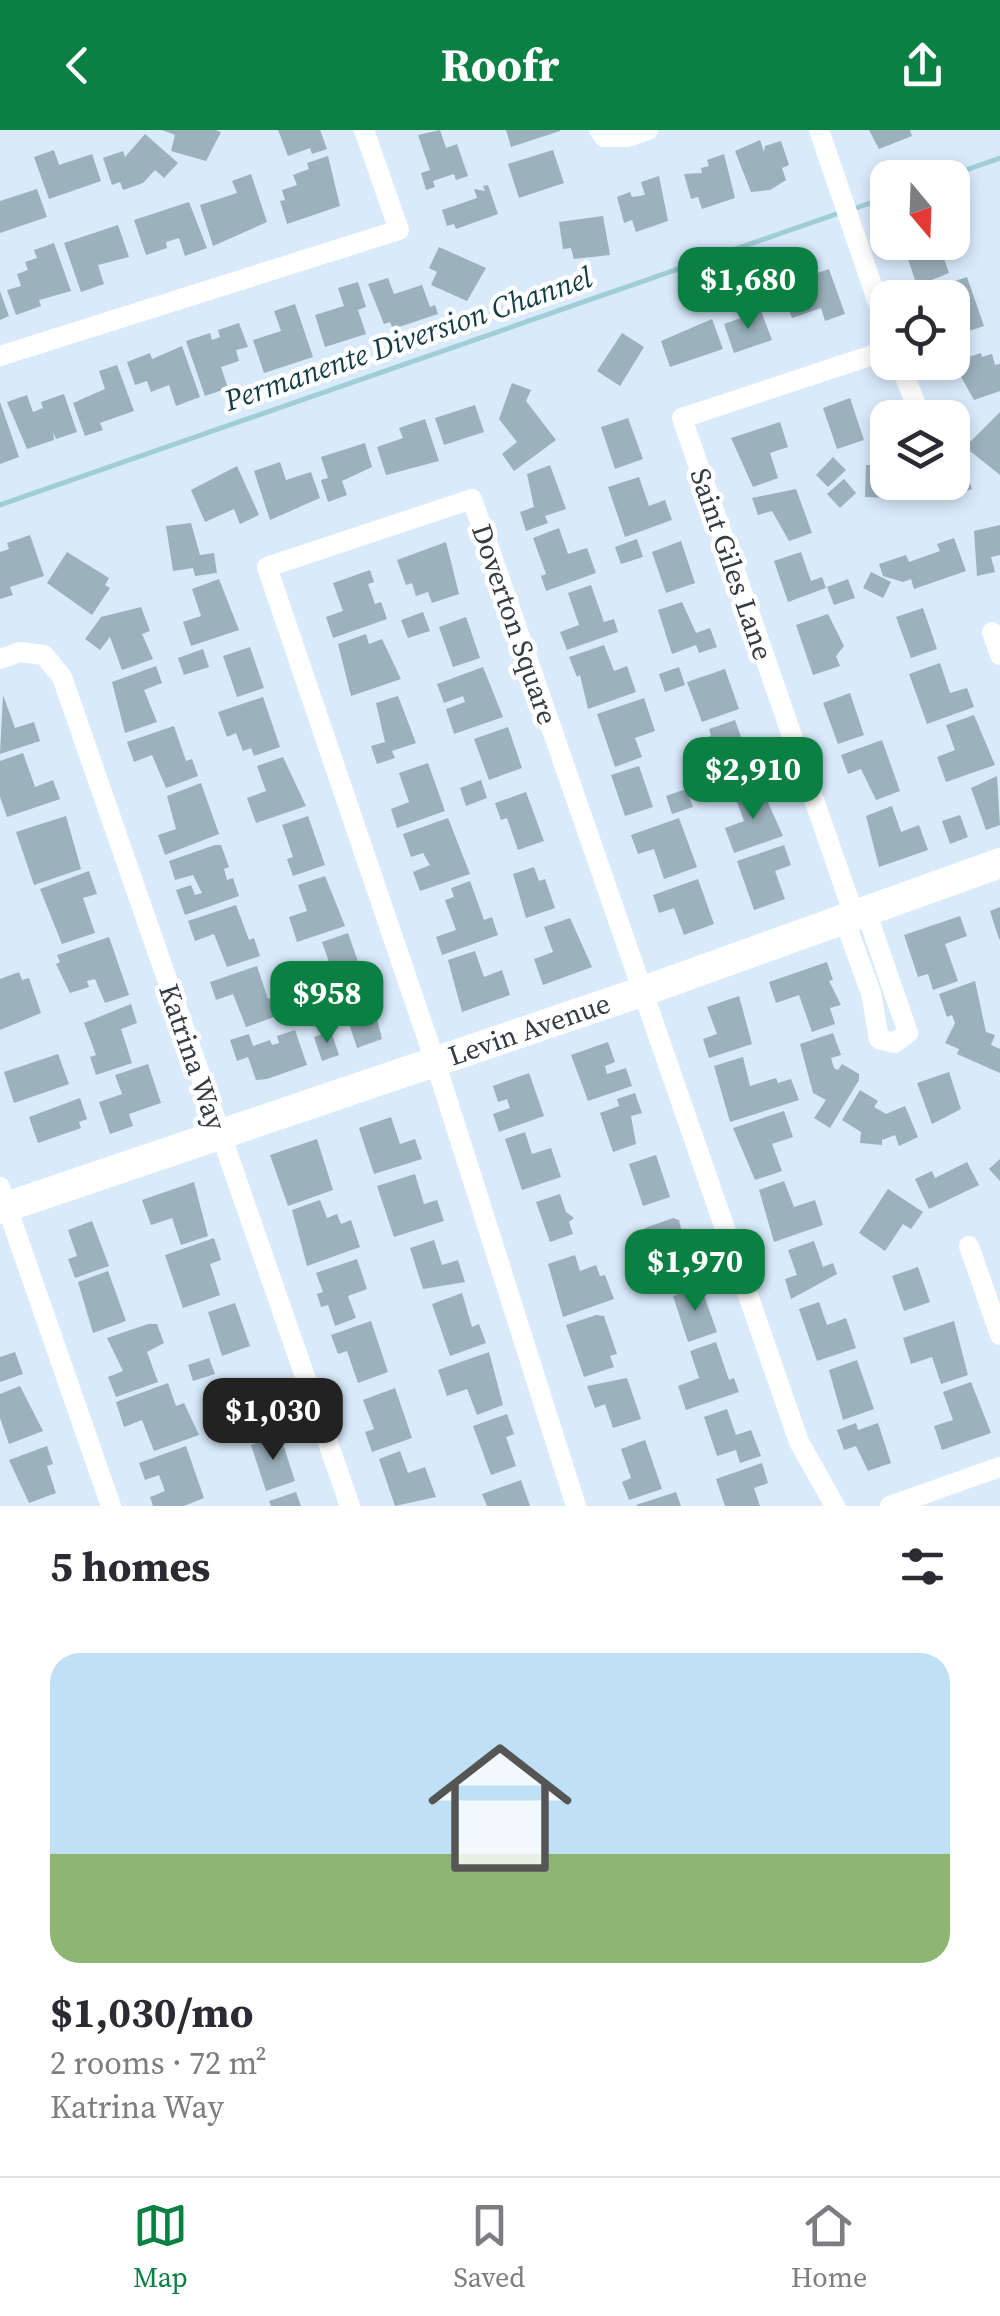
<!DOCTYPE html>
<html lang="en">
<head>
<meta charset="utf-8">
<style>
  :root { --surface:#fff; --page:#f7f7f7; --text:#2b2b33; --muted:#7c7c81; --line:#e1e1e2; --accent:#0b8043 }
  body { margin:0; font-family:"Source Serif 4",serif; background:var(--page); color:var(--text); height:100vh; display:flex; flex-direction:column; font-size:38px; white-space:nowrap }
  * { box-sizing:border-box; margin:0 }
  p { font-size:32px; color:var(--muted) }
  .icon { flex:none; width:55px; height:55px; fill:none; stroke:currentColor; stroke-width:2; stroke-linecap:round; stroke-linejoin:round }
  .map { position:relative; height:1376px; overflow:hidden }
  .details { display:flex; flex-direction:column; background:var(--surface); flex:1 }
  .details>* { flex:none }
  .needle { width:65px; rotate:161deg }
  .buttons { position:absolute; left:870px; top:30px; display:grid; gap:20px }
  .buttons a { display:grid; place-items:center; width:100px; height:100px; border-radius:20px; background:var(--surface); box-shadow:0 5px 15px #0003; font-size:50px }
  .price { position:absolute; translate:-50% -85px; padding:0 22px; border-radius:20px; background:var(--accent); color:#fff; font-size:32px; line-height:65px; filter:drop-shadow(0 2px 5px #0008) }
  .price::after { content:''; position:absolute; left:50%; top:60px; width:30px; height:22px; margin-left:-15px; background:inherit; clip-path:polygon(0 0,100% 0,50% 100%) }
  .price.current { background:#222; color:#fff }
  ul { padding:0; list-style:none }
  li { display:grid; align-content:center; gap:20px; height:530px; padding:0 50px }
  li span { display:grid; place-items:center; height:310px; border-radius:30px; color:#555 }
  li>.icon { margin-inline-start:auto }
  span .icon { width:180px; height:180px; fill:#fffc; stroke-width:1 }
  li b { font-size:42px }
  h2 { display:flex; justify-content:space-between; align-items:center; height:120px; padding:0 50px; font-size:42px }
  header { display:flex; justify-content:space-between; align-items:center; height:130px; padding:0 50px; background:var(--accent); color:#fff; font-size:45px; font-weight:700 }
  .tab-bar { display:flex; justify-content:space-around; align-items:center; height:140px; border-top:2px solid var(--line); background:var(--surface); font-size:28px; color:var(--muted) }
  .tab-bar a { display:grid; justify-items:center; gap:5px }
  .tab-bar .current { color:var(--accent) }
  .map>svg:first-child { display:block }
</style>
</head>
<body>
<header><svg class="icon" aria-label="back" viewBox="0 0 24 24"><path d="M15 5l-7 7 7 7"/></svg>Roofr<svg class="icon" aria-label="share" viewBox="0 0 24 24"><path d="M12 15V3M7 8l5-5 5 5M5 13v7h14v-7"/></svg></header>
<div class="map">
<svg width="1000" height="1376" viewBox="0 0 1000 1376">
  <rect width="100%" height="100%" fill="#d9eafb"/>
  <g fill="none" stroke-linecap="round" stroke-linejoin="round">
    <g stroke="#a0ced7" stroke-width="5">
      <polyline points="943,48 1000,28"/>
      <polyline points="853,79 888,67"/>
      <polyline points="0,375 842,82"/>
    </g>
  </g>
  <g fill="#9bb1bc">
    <polygon points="162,0 215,0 221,2 206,31 171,21 175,5"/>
    <polygon points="278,0 320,0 327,19 312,24 310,18 288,26"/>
    <polygon points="440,0 446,18 457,14 468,46 456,50 454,44 433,51 435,57 426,60 421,43 430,40 418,5"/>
    <polygon points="506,0 560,0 560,1 511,17"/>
    <polygon points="869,0 910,0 912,6 879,19"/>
    <polygon points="145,4 178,33 164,48 155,40 143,53 123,60 120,52 112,55 103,28 123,21 125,27"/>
    <polygon points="760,10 764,22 765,16 781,11 789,35 782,38 786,50 770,60 751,62 735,21"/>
    <polygon points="54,20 59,35 92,24 101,51 49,69 34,27"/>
    <polygon points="553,20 564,53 519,68 508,34"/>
    <polygon points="724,24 735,68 702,79 698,67 691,69 684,44 702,43 701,38 709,36 707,30"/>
    <polygon points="328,26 340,76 287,94 280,71 285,70 282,60 297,55 293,45 309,39 307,33"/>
    <polygon points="251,44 267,92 213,116 200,75 237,63 232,51"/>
    <polygon points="659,46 668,91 636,102 632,90 624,93 617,67 630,62 632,67 645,65 641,52"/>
    <polygon points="488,55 498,84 456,99 454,94 447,96 442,80 477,68 474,59 485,61 483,56"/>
    <polygon points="37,59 47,87 0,103 0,71"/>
    <polygon points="189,72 207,118 185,126 179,108 166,112 167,118 146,125 134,90"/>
    <polygon points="958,82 964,100 952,104 952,84"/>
    <polygon points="603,86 610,125 574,129 571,118 563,119 559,92"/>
    <polygon points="118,95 129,127 98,135 104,154 81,162 64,113"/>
    <polygon points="931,112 939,114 949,143 917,156 903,114"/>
    <polygon points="54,113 71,161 39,170 41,176 16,185 7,160 21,156 17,144 28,140 25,132 37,128 34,120"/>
    <polygon points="439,117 486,138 467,171 431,155 437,142 429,138"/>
    <polygon points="829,139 845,184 825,191 821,178 792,188 780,156"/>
    <polygon points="967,147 984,196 954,206 952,168 921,168 919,163"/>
    <polygon points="388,148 394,164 422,155 430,177 435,175 438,184 393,199 390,192 384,194 368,154"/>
    <polygon points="767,149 774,172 759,177 751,155"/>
    <polygon points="358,152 366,177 358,180 366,204 325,217 315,185 344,176 338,158"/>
    <polygon points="0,161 9,186 0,190"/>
    <polygon points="295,174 313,227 264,243 253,210 281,201 274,181"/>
    <polygon points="761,181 772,210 734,223 724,194"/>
    <polygon points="712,189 723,219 670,237 661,211"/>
    <polygon points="239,193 248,217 236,220 239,231 221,237 228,258 205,266 186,211 210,203 212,210 220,207 218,200"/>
    <polygon points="622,203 644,217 620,256 597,241"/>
    <polygon points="182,216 200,267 176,276 169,255 151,262 147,251 135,255 127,232 150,223 152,229"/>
    <polygon points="981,223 982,227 992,224 995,235 1000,234 1000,261 974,270 960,245 965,244 960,230"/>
    <polygon points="117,235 134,281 100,293 103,300 85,306 73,273 105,259 99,241"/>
    <polygon points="512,253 531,260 526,271 556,310 514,341 502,324 517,312 499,289"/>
    <polygon points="64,264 77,302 56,309 53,302 54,310 27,319 7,272 27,265 33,282 43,278 41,272"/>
    <polygon points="850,268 864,310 837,319 823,278"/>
    <polygon points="0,272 19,327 0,334"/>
    <polygon points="475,275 484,302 444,315 435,288"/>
    <polygon points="1000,282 1000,345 965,317"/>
    <polygon points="628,288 643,329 615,339 601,297"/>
    <polygon points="425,289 439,331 386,345 377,317 403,308 399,298"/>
    <polygon points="780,292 788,317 770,323 778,348 753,357 731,308"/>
    <polygon points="365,313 372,337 342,351 347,365 328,372 321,350 328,348 321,327"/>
    <polygon points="959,322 972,359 948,367 946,360 934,364 932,358 927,360 925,352 952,352 952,324"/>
    <polygon points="833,327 846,340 828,357 816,345"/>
    <polygon points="280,332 286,350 311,342 320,368 270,390 254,341"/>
    <polygon points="550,335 566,379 545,386 548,393 526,401 520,382 534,377 527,344"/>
    <polygon points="866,335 888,336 888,352 908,352 907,369 865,367"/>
    <polygon points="237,336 259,385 240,394 234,379 205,392 191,360"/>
    <polygon points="639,347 649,376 665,370 672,390 625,407 608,357"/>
    <polygon points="844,349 856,363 840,378 827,364"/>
    <polygon points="796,359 812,403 789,411 772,381 758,385 752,368"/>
    <polygon points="191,393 200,425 214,423 217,443 195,446 193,438 173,441 166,396"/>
    <polygon points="1000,395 1000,425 991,427 995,442 977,446 974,401"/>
    <polygon points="559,398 568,424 587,418 596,443 546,461 541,446 546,444 533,408"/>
    <polygon points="30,405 44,446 10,457 13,465 0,469 0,422 9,419 7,413"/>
    <polygon points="954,408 966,441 914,459 911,449 903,452 883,446 879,434 906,425 909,432 940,421 937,414"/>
    <polygon points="637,409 643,427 621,434 615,417"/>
    <polygon points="681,411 695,453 666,463 652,422"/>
    <polygon points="446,412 459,464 432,473 428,462 416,466 412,453 406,455 397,430"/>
    <polygon points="67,422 109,448 105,455 110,458 92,485 47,453"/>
    <polygon points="801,422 811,451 822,447 826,458 788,472 774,431"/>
    <polygon points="370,440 374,452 368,454 375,474 381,472 387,489 333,508 326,487 343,481 333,453"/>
    <polygon points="871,442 891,452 883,468 863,458"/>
    <polygon points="219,449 239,500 191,516 183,492 201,486 192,459"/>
    <polygon points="848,449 855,468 834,475 827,457"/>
    <polygon points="591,455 604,492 614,489 618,502 567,520 560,502 579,495 568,463"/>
    <polygon points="682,472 696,503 710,498 717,517 699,523 696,515 672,524 658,480"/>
    <polygon points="141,477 150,501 142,504 153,529 122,540 110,507 100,520 85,509 101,487"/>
    <polygon points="923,478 937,519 911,528 896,487"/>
    <polygon points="423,482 430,501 408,508 401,490"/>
    <polygon points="828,484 844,516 836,526 840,536 813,545 796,495"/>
    <polygon points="466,487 480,528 453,537 439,497"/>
    <polygon points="366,504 369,514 382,509 401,549 351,566 338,514"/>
    <polygon points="604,515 614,541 627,536 636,562 588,579 580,545 577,547 569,527"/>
    <polygon points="250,517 264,558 237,567 223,526"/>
    <polygon points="203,519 209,537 184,545 178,528"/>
    <polygon points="940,533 950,563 967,558 974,577 927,594 909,544"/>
    <polygon points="156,536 162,553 144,560 157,592 125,603 112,552"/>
    <polygon points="483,537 503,587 454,604 446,579 465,572 463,566 444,573 437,554"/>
    <polygon points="679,537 685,555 665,562 659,544"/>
    <polygon points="725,539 739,579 702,592 687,552"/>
    <polygon points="850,563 864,605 838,614 823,573"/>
    <polygon points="3,565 15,598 34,592 40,611 0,624"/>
    <polygon points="398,566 416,613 392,621 395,628 377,634 371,616 385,612 376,573"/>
    <polygon points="263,567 280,617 254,626 251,618 243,621 236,603 227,607 218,582"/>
    <polygon points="644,568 655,601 635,608 642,627 615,637 597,584"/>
    <polygon points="974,585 995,635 946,652 937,627 955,620 946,595"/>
    <polygon points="735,590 745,618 734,621 737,629 754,624 761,643 712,660 695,611 711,606 709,599"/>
    <polygon points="174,596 186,631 192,629 198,646 166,658 152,625 134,632 127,612"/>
    <polygon points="508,597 522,638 489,650 474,609"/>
    <polygon points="882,610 900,661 876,670 861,639 848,644 841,625"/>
    <polygon points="23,623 35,657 53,650 60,669 7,687 0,667 0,631"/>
    <polygon points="283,627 306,676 256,693 247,668 266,661 257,636"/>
    <polygon points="428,633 445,681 397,698 391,679 409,672 399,643"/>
    <polygon points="639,636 653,677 625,686 611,645"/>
    <polygon points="997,646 1000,695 986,700 971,658"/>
    <polygon points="481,650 487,668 466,676 460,658"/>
    <polygon points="201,653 219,704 165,725 158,705 176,699 167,666"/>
    <polygon points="761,657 783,706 734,723 725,698 744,691 735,666"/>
    <polygon points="686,659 693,677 672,684 666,666"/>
    <polygon points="526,662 544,711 518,720 507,688 501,690 495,673"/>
    <polygon points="892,676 901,702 919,695 928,720 879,737 866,686"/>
    <polygon points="960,685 968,707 950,714 942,691"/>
    <polygon points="66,686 81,739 34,755 16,702"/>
    <polygon points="308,686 325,735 293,746 287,729 293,727 282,695"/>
    <polygon points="448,688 470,744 420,761 413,742 430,735 423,723 411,727 403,704"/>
    <polygon points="679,688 697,737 664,749 654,719 638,724 631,705"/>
    <polygon points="215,715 221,715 229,737 224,739 227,750 233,748 239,766 185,785 176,760 191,755 195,765 202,763 193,745 175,750 169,731"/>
    <polygon points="784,715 791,735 775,741 785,769 754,780 737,731"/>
    <polygon points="534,737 539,751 545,749 555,778 526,788 513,744"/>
    <polygon points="89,741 97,764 83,768 95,803 62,814 40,759"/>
    <polygon points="325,746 345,796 297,812 289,787 307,781 298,755"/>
    <polygon points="698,749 714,794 684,805 674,778 659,783 653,765"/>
    <polygon points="470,751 484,790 492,787 498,805 442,825 436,807 456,800 445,770 454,767 451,758"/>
    <polygon points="236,775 249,810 254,808 260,826 227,837 214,804 195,811 188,791"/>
    <polygon points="1000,777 1000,809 999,809 990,781"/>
    <polygon points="960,786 967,806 945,814 958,851 933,860 928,844 918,847 904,805"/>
    <polygon points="570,788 592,837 543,855 534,829 553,822 544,797"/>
    <polygon points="348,803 362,843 336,852 322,812"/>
    <polygon points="109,807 129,865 105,873 95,849 87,851 89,857 70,863 56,834 60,832 57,825"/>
    <polygon points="475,821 484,847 502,840 510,865 462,882 448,830"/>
    <polygon points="827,832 833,850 829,851 841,875 830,878 835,894 812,902 799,865 776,873 769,852"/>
    <polygon points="257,836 268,869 274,867 280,885 246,897 233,864 216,870 210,852"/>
    <polygon points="19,842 22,850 29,848 41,883 0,900 0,849"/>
    <polygon points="975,851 986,902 995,905 991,915 1000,919 1000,943 957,924 959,919 945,913 955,893 952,885 947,887 939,864"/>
    <polygon points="320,852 326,870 300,879 294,862"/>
    <polygon points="371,865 382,909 357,918 343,875"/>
    <polygon points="739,866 752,914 709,928 703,909 717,904 707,877"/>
    <polygon points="131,874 137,893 121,899 132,933 96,945 90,927 96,925 84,893"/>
    <polygon points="295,900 307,935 267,949 256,950 248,927 237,931 230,910 249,904 253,916 270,910 272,915 279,913 277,906"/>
    <polygon points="331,901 339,925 322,931 314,907"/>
    <polygon points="833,903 841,925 831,928 834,938 838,940 842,934 859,944 859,950 830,998 814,988 826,970 813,963 800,914"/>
    <polygon points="608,912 615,932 605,936 607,944 626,938 632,956 588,971 571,925"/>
    <polygon points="58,924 69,954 14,973 4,942"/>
    <polygon points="743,927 750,956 776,948 778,953 791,949 799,970 730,992 714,936"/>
    <polygon points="148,934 161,973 129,984 133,996 110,1004 99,972 122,964 115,945"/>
    <polygon points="949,942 961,979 932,994 917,953"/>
    <polygon points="529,943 544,986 499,1002 493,984 510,978 507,969 498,972 493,956"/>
    <polygon points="860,960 878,971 874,977 886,984 905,976 918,1007 899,1016 895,1005 882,1010 882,1015 860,1013 861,1002 842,990"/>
    <polygon points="635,963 642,983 631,986 636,1014 613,1022 600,983 619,976 617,969"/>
    <polygon points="80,968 87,989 79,992 81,998 38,1013 29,987"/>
    <polygon points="784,981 793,1007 772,1014 782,1041 755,1050 733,998"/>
    <polygon points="391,987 400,1014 415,1009 422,1029 374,1044 359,998"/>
    <polygon points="525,1002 532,1024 551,1018 561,1047 522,1060 505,1009"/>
    <polygon points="317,1009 333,1060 288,1076 270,1025"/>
    <polygon points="656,1025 670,1067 643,1076 629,1034"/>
    <polygon points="1000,1029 1000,1051 989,1039"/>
    <polygon points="967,1032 979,1055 929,1079 915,1049 932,1041 935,1048"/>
    <polygon points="415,1044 424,1074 437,1070 444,1091 394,1107 377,1056"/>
    <polygon points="784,1051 794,1077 815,1070 823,1095 774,1112 759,1060"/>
    <polygon points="194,1052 208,1106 181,1115 172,1088 151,1095 142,1070"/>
    <polygon points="888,1059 923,1082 911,1099 903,1094 885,1121 859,1103"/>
    <polygon points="560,1064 566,1082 574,1088 569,1092 573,1104 550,1112 536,1072"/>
    <polygon points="320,1070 327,1088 337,1084 341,1094 351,1090 360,1117 307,1136 292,1080"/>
    <polygon points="673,1088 679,1090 690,1137 662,1146 645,1098"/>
    <polygon points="92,1091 109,1136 75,1148 68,1129 77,1126 68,1100"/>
    <polygon points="214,1108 221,1130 210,1134 220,1165 183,1178 165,1125"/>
    <polygon points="434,1110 442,1135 458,1130 465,1152 423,1159 410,1118"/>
    <polygon points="814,1111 823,1137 833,1133 837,1144 791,1169 785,1149 797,1145 788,1120"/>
    <polygon points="575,1125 580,1141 596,1135 600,1146 605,1145 614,1169 563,1187 548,1134"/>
    <polygon points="357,1129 367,1159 348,1166 356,1188 335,1196 328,1175 321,1177 317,1164 323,1162 316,1143"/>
    <polygon points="918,1137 930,1172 904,1181 892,1146"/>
    <polygon points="108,1141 126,1191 93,1203 78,1152"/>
    <polygon points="701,1157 717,1202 688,1212 673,1166"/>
    <polygon points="462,1163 472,1197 479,1194 486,1213 450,1226 432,1174"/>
    <polygon points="819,1172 827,1195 846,1188 856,1218 817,1231 799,1179"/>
    <polygon points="235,1173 250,1216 222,1226 208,1182"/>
    <polygon points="596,1185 604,1186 617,1224 610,1226 614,1237 584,1247 566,1195"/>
    <polygon points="371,1191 388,1242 358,1253 347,1221 338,1224 331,1205"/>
    <polygon points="954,1191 968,1245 941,1254 932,1227 911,1234 903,1208"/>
    <polygon points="148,1194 157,1194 164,1213 147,1222 158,1252 116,1267 108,1247 123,1241 107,1208"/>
    <polygon points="716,1212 729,1250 734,1248 739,1262 686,1280 678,1256 699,1248 690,1221"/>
    <polygon points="15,1222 23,1244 0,1252 0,1227"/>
    <polygon points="489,1222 503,1275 477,1285 467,1259 447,1266 438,1240"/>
    <polygon points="209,1228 215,1244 193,1251 188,1235"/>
    <polygon points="857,1230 874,1279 843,1290 829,1240"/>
    <polygon points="627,1248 641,1289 613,1298 605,1274 595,1278 587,1256"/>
    <polygon points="971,1252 991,1303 942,1320 934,1296 953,1290 943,1262"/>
    <polygon points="168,1253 176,1276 184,1273 199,1305 154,1321 142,1290 124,1297 116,1272"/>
    <polygon points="20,1256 43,1301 9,1314 0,1288 0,1264"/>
    <polygon points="395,1258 412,1308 372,1322 365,1302 374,1299 363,1270"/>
    <polygon points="264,1266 272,1291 231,1305 222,1280"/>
    <polygon points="727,1279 736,1305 751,1300 761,1326 740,1333 736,1320 717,1326 704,1287"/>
    <polygon points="507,1284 514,1304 506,1307 516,1336 491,1345 473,1296"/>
    <polygon points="856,1293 858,1300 878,1293 891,1333 868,1341 856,1316 844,1320 837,1300"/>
    <polygon points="280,1305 295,1351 266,1361 251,1315"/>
    <polygon points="645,1310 662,1359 629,1370 622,1352 631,1348 621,1319"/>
    <polygon points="47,1316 53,1334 47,1336 56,1363 29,1373 9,1330"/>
    <polygon points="186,1316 204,1368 184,1376 153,1376 150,1367 165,1361 159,1345 145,1350 139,1333"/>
    <polygon points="400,1321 408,1343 425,1337 436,1367 395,1376 379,1329"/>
    <polygon points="762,1333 768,1353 754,1358 760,1376 725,1376 716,1349"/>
    <polygon points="521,1350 530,1376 487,1376 482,1364"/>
    <polygon points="296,1362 301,1376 271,1376 269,1371"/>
    <polygon points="676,1362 681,1376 637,1376 636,1375"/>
  </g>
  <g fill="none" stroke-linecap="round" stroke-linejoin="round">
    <g stroke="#fff" stroke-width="20">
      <polyline points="599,0 604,7 627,7 648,0"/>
      <polyline points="819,0 888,202"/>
      <polyline points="0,226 399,100 364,0"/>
      <polyline points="899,232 917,277"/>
      <polyline points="992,502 1000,525"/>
      <polyline points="0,529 20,522 44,525 62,547 350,1376"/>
      <polyline points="854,785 682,288 888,220"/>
      <polyline points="844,789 871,863 879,909 894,913 908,903 866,781"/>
      <polyline points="0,1057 111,1376"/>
      <polyline points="969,1116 1000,1205"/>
      <polyline points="576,1376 435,931 267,437 472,369 799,1312 835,1376"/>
      <polyline points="890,1376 1000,1337"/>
    </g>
    <polyline stroke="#fff" stroke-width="30" points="0,1079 641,862 1000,733"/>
  </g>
  <g text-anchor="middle" stroke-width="9" stroke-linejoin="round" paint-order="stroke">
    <g font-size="28" fill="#353b42" stroke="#fff">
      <text transform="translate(732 434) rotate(71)" y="10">Saint Giles Lane</text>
      <text transform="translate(515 494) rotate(71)" y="10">Doverton Square</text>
      <text transform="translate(529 899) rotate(-19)" y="10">Levin Avenue</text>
      <text transform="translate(193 927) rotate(71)" y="10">Katrina Way</text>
    </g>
    <g font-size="30" font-style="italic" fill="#123d44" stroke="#fff">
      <text transform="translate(408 209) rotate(-19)" y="10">Permanente Diversion Channel</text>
    </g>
  </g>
</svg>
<div class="buttons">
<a><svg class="needle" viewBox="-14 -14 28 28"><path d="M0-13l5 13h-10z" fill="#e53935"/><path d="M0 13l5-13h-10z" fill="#7c7c81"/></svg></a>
<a><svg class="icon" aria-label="locate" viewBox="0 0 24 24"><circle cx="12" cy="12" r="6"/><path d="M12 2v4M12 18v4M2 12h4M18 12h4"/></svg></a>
<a><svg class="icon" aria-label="layers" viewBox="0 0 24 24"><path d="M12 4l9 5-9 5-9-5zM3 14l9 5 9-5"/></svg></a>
</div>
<b class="price" style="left:748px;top:202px">$1,680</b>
<b class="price" style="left:753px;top:692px">$2,910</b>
<b class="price" style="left:327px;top:916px">$958</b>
<b class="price" style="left:695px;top:1184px">$1,970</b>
<b class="price current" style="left:273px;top:1333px">$1,030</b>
</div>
<section class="details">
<h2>5 homes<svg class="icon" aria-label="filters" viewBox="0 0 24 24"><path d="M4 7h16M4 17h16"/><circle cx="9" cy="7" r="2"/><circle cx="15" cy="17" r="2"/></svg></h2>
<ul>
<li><span style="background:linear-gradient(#bfe0f5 65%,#8fb573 0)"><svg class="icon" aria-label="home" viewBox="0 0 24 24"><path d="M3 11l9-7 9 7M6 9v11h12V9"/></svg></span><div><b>$1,030/mo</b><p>2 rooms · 72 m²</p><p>Katrina Way</p></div></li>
</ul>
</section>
<nav class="tab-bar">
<a class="current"><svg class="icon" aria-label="map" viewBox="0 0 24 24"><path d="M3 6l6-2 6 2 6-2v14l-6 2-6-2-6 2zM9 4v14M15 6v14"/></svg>Map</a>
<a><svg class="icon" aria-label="saved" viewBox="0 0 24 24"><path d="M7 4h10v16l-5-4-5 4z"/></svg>Saved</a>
<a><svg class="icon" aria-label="home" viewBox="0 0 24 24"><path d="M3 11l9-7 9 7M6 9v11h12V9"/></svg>Home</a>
</nav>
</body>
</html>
